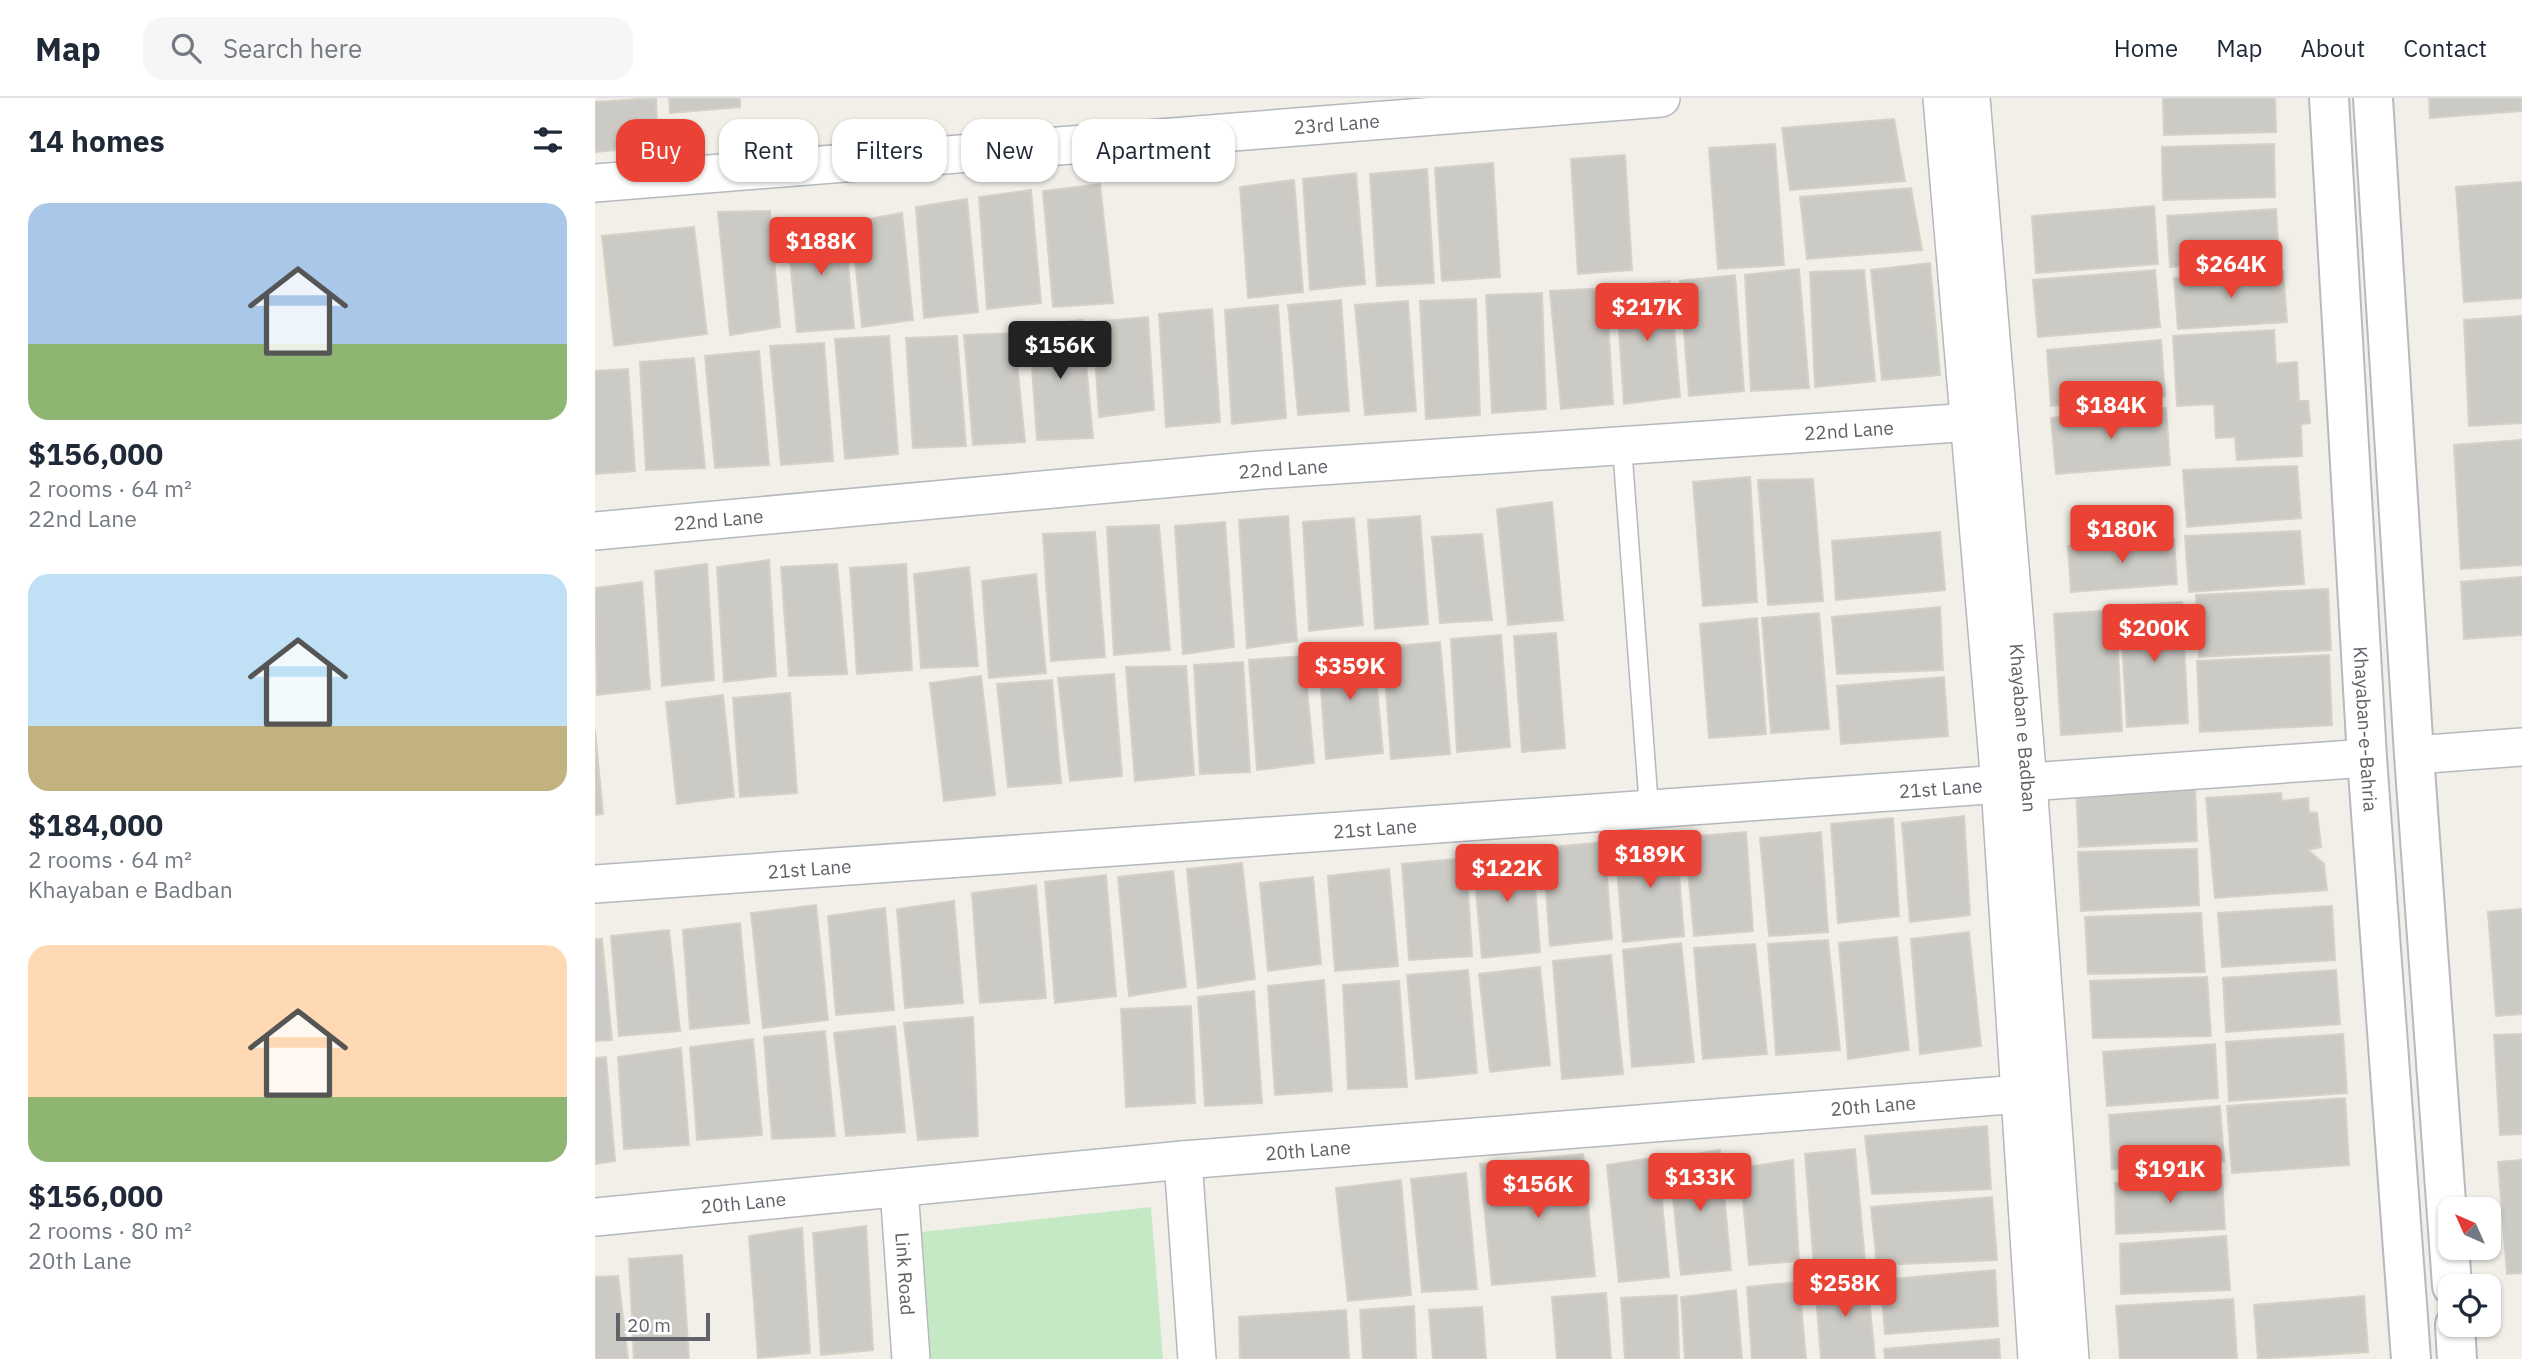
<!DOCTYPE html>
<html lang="en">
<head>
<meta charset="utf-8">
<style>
  :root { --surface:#fff; --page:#f6f6f7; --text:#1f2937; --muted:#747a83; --line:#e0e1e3; --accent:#ea4335 }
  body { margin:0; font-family:"IBM Plex Sans",sans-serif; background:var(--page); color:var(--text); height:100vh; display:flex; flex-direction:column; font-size:26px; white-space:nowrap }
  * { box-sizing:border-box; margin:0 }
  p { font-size:23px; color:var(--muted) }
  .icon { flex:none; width:38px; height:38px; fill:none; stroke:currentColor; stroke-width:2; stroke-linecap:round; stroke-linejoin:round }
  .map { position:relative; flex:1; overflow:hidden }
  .side { display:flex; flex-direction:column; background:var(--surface); width:595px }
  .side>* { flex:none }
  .banner { position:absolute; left:21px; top:21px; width:665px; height:63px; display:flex; gap:14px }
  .needle { width:46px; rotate:315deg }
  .controls { position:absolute; left:1843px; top:1099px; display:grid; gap:14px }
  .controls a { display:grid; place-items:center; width:63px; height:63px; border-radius:14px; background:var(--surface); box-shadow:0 2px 5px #0004; font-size:35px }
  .scale { position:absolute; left:21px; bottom:18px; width:94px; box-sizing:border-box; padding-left:7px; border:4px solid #5f6368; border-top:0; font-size:19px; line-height:24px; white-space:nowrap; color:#5f6368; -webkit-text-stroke:5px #fff; paint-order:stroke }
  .price { position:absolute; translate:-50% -60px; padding:0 16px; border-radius:7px; background:var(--accent); color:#fff; font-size:23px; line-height:46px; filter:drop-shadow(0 2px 4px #0008) }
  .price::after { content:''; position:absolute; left:50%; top:42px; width:21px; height:16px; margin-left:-10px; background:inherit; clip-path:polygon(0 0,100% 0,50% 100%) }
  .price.on { background:#222; color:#fff }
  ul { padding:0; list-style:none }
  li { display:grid; align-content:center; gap:14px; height:371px; padding:0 28px }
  li span { display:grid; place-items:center; height:217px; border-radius:21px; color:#555 }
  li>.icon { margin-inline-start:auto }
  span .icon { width:126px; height:126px; fill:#fffc; stroke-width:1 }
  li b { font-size:30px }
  h2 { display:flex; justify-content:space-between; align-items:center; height:84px; padding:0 28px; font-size:30px }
  .tag { padding:0 24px; border-radius:21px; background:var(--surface); box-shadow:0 2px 5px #0004; font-size:24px; line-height:63px }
  .tag.on { background:var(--accent); color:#fff }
  header { display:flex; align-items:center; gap:42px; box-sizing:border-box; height:98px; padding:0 35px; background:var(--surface); border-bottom:2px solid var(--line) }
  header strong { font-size:33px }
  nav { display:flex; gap:38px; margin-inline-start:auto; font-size:24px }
  .search { width:490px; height:63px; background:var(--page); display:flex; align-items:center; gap:18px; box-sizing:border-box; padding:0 24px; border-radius:21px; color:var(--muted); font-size:26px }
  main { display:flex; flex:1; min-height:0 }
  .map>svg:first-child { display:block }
</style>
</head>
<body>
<header>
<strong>Map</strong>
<div class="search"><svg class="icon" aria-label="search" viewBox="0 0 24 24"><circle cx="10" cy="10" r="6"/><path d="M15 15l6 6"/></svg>Search here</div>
<nav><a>Home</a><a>Map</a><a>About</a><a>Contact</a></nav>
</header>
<main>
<section class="side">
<h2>14 homes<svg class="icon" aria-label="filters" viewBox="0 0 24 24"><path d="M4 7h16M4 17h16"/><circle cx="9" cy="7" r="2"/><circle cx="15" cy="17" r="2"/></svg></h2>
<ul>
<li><span style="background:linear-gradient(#a9c7e8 65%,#8fb573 0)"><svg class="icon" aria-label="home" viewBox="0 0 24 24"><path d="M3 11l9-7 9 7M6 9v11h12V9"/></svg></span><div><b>$156,000</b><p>2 rooms · 64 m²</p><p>22nd Lane</p></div></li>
<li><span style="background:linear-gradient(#bfe0f5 70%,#c2b280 0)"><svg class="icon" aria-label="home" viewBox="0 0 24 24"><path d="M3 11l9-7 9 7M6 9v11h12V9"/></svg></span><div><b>$184,000</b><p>2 rooms · 64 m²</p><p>Khayaban e Badban</p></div></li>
<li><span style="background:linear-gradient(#ffd9b3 70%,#8fb573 0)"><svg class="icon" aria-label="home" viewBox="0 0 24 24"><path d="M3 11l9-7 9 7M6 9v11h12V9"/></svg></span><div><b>$156,000</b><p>2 rooms · 80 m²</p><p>20th Lane</p></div></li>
</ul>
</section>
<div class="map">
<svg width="1927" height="1261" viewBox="0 0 1927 1261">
  <rect width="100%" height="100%" fill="#f1efe8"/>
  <polygon fill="#c5e8c5" points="556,1109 568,1261 336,1261 327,1134"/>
  <g fill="#cccac5" stroke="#d6d1c6" stroke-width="2">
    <polygon points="61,0 63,48 0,54 0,4"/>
    <polygon points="74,0 145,0 145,9 75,15"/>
    <polygon points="1568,0 1680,0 1681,34 1569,37"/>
    <polygon points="1834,0 1927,0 1927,13 1835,20"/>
    <polygon points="1299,21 1310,83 1195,92 1187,30"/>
    <polygon points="1180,46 1189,167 1123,171 1114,50"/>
    <polygon points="1679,46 1680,99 1568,102 1567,49"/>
    <polygon points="1030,57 1037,172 983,176 976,61"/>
    <polygon points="898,65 905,179 847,183 840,70"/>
    <polygon points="832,71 839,185 782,188 775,76"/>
    <polygon points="761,75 770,186 715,192 708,81"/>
    <polygon points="699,82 708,194 653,200 645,89"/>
    <polygon points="1927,84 1927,200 1869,204 1861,89"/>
    <polygon points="505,86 518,205 458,209 448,93"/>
    <polygon points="1316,90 1327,152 1212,161 1205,99"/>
    <polygon points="436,92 446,205 392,211 384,99"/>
    <polygon points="372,101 383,214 329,220 321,109"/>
    <polygon points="1559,108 1563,166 1441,175 1437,118"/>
    <polygon points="1681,111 1684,162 1575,169 1572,118"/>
    <polygon points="175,113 185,229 135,237 123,114"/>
    <polygon points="307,115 318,222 267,229 256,124"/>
    <polygon points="249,124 259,230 202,234 192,130"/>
    <polygon points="99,129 112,236 19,248 7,138"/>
    <polygon points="1335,165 1345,277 1287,282 1276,172"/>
    <polygon points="1204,171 1214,290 1156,293 1150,177"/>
    <polygon points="1269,172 1280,283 1220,289 1215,174"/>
    <polygon points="1560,172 1565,229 1443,239 1438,182"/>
    <polygon points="1688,173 1692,224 1583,231 1579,180"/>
    <polygon points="1140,177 1149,293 1094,298 1085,183"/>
    <polygon points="1075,183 1085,299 1029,306 1021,189"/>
    <polygon points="1011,190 1018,306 966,311 955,193"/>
    <polygon points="947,195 951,311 897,315 891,197"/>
    <polygon points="881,201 885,317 831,321 825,203"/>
    <polygon points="746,202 754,313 703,317 693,207"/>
    <polygon points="813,203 821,313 770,317 760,207"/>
    <polygon points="683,207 691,320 637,326 630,212"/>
    <polygon points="617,211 625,324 571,329 564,216"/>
    <polygon points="1927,218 1927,325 1874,328 1869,222"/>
    <polygon points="553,219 559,312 504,319 498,224"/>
    <polygon points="487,222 498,340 442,342 434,227"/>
    <polygon points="1679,232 1681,266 1702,264 1704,303 1713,303 1715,325 1706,326 1707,358 1642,362 1640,339 1621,340 1619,306 1582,308 1578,238"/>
    <polygon points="419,235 430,344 378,347 369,237"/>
    <polygon points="294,238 303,356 250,361 240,241"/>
    <polygon points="362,238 371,348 318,350 311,240"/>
    <polygon points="1566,242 1570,298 1456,308 1452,252"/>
    <polygon points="229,245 238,363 186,367 175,248"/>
    <polygon points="164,253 174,367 120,370 110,258"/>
    <polygon points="99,260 110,370 51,372 45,264"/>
    <polygon points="33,271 40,373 0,376 0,273"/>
    <polygon points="1571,310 1575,367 1461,376 1456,320"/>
    <polygon points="1927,342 1927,467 1866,471 1859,347"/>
    <polygon points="1702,368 1706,420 1592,429 1588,372"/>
    <polygon points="1155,379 1162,504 1108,508 1098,384"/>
    <polygon points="1218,381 1228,503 1173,507 1163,382"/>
    <polygon points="957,404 968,522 913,527 902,411"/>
    <polygon points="693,418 702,543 652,550 644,422"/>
    <polygon points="825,418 833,526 780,531 773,422"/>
    <polygon points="759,420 768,527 714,533 708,424"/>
    <polygon points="630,424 639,549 588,556 580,428"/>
    <polygon points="564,427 575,552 519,557 512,429"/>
    <polygon points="1705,433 1709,486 1594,494 1590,438"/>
    <polygon points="500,434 510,559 456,563 448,436"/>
    <polygon points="1345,434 1350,492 1241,502 1237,443"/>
    <polygon points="887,436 897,522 845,525 837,439"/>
    <polygon points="1579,441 1582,486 1476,494 1473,448"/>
    <polygon points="174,462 181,578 129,584 122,469"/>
    <polygon points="112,466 119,582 67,588 60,473"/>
    <polygon points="242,466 252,576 194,578 186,469"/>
    <polygon points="311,466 317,572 262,576 255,470"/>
    <polygon points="374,469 383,568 326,570 319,476"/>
    <polygon points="441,476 451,575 394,580 387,483"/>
    <polygon points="1927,479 1927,537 1869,541 1866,484"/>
    <polygon points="47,484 55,591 2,597 0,490"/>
    <polygon points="1733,491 1736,552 1604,559 1601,497"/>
    <polygon points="1587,504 1593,625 1532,629 1525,508"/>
    <polygon points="1345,509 1348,572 1242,576 1237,519"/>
    <polygon points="1521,512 1527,633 1466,637 1459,516"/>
    <polygon points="1224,515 1234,631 1176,635 1167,520"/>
    <polygon points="1162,520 1171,636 1114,640 1105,526"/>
    <polygon points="961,535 970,650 927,654 919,538"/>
    <polygon points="906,537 915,649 862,654 856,541"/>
    <polygon points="845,544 855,656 796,661 788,549"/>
    <polygon points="778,547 788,655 731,661 723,551"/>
    <polygon points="1734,557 1737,627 1605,634 1602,563"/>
    <polygon points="709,558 719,665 662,672 654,562"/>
    <polygon points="648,564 655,674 605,676 599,567"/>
    <polygon points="591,568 599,677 540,683 531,569"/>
    <polygon points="519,576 527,678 475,683 463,580"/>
    <polygon points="386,578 400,697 349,703 335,585"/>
    <polygon points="1349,579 1353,638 1246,646 1242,588"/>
    <polygon points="457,582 466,685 413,689 402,586"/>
    <polygon points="195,595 202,695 145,699 138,600"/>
    <polygon points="128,597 139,699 82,706 71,604"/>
    <polygon points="0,632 8,716 0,717"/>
    <polygon points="1600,687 1602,743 1484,749 1481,690"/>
    <polygon points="1686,695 1687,703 1713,700 1714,714 1722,715 1726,749 1713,752 1729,766 1732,792 1620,800 1611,700"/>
    <polygon points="1369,718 1375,817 1315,824 1307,725"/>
    <polygon points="1298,720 1304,818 1243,825 1236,726"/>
    <polygon points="1151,734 1158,833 1099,838 1090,739"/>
    <polygon points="1226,734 1233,834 1174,838 1165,740"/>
    <polygon points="1081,740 1089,838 1028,844 1020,746"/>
    <polygon points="1009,744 1017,841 955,848 948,750"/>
    <polygon points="937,750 945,854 887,860 878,760"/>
    <polygon points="1602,751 1604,807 1486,813 1483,754"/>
    <polygon points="871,760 877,858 814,862 807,766"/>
    <polygon points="647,765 660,881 603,890 592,771"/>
    <polygon points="794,771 803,868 740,873 733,778"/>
    <polygon points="578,773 591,889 534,898 523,779"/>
    <polygon points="511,777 521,898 460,905 450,784"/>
    <polygon points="718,779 726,866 673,873 665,785"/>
    <polygon points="441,787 451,900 385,905 377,795"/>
    <polygon points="359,803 368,905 310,910 302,811"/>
    <polygon points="221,807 233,922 168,930 156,815"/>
    <polygon points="1737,808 1740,862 1627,869 1623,815"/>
    <polygon points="290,810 299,912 241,917 233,818"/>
    <polygon points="1927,811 1927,916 1901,918 1893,814"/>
    <polygon points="1606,815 1610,874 1493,876 1490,819"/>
    <polygon points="145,825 154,925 95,931 88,832"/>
    <polygon points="74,832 85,933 24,938 16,838"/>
    <polygon points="1374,834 1386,948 1325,956 1316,841"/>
    <polygon points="1302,839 1314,952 1253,961 1244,845"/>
    <polygon points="0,841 7,841 17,942 0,943"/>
    <polygon points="1233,842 1245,952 1181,957 1173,846"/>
    <polygon points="1086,845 1099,964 1037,969 1028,852"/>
    <polygon points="1160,846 1172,956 1108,961 1099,850"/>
    <polygon points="1016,857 1028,976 967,981 958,863"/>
    <polygon points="945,869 955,967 895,974 884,876"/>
    <polygon points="873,872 882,975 821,981 812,877"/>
    <polygon points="1741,872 1745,926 1631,934 1628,880"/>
    <polygon points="1612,879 1616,938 1498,940 1495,883"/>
    <polygon points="729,882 737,993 680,997 673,888"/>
    <polygon points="804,883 812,989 753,991 748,887"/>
    <polygon points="659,893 667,1005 610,1008 603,899"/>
    <polygon points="596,908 600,1005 531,1009 526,911"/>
    <polygon points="378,919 383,1038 323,1042 309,925"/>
    <polygon points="300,928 310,1034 251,1038 239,935"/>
    <polygon points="230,933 240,1038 177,1041 169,939"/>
    <polygon points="1748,936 1752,995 1634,1003 1631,944"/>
    <polygon points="1927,936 1927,1036 1905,1037 1899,937"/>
    <polygon points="158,941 167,1037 102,1042 95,949"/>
    <polygon points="1620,946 1623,1000 1512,1008 1508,954"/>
    <polygon points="86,950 94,1047 29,1051 23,959"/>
    <polygon points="11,959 20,1063 0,1066 0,960"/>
    <polygon points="1750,1000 1754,1067 1637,1075 1632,1008"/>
    <polygon points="1625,1008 1629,1063 1517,1071 1514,1017"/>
    <polygon points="1392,1028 1396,1091 1277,1096 1270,1038"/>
    <polygon points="1260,1051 1270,1164 1219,1169 1210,1056"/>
    <polygon points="1125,1052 1136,1172 1086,1177 1074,1060"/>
    <polygon points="988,1056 1000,1178 897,1187 885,1066"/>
    <polygon points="1063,1059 1074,1179 1024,1184 1012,1067"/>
    <polygon points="1198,1062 1204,1163 1154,1167 1145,1070"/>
    <polygon points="1927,1062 1927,1175 1912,1176 1903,1064"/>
    <polygon points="871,1075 882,1191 827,1194 816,1081"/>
    <polygon points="1627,1077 1630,1131 1521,1136 1520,1085"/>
    <polygon points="806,1082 816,1197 753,1203 741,1090"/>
    <polygon points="1397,1099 1402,1162 1282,1167 1276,1109"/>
    <polygon points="271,1128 278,1252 226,1257 218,1135"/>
    <polygon points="207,1130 215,1255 163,1260 154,1138"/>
    <polygon points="1631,1138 1635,1192 1526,1196 1525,1146"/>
    <polygon points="87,1157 94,1261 39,1261 34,1161"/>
    <polygon points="1400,1172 1403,1228 1290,1236 1286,1182"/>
    <polygon points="23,1178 33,1261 0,1261 0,1179"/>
    <polygon points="1272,1178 1280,1261 1226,1261 1220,1184"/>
    <polygon points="1204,1184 1211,1261 1157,1261 1152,1189"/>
    <polygon points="1141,1192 1147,1261 1090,1261 1086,1199"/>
    <polygon points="1011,1195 1016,1261 962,1261 957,1199"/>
    <polygon points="1082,1197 1084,1261 1030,1261 1026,1200"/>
    <polygon points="1769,1198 1773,1254 1663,1261 1659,1207"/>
    <polygon points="1638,1201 1642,1261 1525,1261 1521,1208"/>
    <polygon points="819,1208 821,1261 768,1261 765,1212"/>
    <polygon points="887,1209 891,1261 838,1261 834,1212"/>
    <polygon points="751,1212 754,1261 645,1261 644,1219"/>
    <polygon points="1404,1241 1405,1261 1290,1261 1289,1251"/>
  </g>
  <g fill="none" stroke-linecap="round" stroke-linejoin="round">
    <g stroke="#b5b8bc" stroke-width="21">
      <polyline id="lane" points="1027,348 1054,710"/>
    </g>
    <g stroke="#b5b8bc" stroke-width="40">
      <g id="street">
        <polyline points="1347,0 1405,686 1442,1261"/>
        <path id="s1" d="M1376,0L1433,685L1475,1261"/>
        <path id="s2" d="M0,85L1066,0"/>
        <path id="s3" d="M0,433L666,372L1377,324"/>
        <polyline points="1819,657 1927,649"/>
        <path id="s4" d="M0,786L1772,660"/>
        <polyline points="588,1062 602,1261"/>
        <path id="s5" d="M304,1090L316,1261"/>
        <path id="s6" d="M0,1119L588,1062L1425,996"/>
      </g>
    </g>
    <g stroke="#b6babf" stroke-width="42">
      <g id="secondary">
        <path id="s7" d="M1734,0L1772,660L1816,1261"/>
        <polyline points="1778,0 1819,657 1857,1188"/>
        <polyline points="1860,1227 1862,1261"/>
      </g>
    </g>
    <use href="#lane" stroke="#fff" stroke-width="18"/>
    <use href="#street" stroke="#fff" stroke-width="37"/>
    <use href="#secondary" stroke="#fff" stroke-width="38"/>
  </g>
  <g text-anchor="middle" stroke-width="5" stroke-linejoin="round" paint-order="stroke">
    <g font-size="19" fill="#5f6368" stroke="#fff">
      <text dy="7" stroke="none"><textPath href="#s2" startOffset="744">23rd Lane</textPath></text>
      <text dy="7" stroke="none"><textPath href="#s3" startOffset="1258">22nd Lane</textPath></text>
      <text dy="7" stroke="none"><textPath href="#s3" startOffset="691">22nd Lane</textPath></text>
      <text dy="7" stroke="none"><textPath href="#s3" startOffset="124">22nd Lane</textPath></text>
      <text dy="7" stroke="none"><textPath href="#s1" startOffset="632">Khayaban e Badban</textPath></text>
      <text dy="7" stroke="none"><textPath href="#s7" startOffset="632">Khayaban-e-Bahria</textPath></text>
      <text dy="7" stroke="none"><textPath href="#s4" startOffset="1349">21st Lane</textPath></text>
      <text dy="7" stroke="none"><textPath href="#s4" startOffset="782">21st Lane</textPath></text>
      <text dy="7" stroke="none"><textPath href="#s4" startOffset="215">21st Lane</textPath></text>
      <text dy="7" stroke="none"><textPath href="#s6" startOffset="1283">20th Lane</textPath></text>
      <text dy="7" stroke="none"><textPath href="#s6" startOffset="716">20th Lane</textPath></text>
      <text dy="7" stroke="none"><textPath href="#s6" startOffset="149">20th Lane</textPath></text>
      <text dy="7" stroke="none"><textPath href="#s5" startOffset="86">Link Road</textPath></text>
    </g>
  </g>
</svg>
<div class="controls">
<a><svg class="needle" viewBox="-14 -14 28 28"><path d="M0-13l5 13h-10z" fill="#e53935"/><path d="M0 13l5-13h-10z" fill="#747a83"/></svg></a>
<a><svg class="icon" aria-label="locate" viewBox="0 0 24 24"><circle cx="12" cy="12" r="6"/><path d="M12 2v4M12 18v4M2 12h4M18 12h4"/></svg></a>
</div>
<div class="scale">20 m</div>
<b class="price" style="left:226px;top:179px">$188K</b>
<b class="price" style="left:1636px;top:202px">$264K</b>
<b class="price" style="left:1052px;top:245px">$217K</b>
<b class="price on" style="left:465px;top:283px">$156K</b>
<b class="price" style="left:1516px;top:343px">$184K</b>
<b class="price" style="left:1527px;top:467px">$180K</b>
<b class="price" style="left:1559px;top:566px">$200K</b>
<b class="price" style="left:755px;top:604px">$359K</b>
<b class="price" style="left:1055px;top:792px">$189K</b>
<b class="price" style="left:912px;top:806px">$122K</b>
<b class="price" style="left:1575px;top:1107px">$191K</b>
<b class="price" style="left:1105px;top:1115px">$133K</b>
<b class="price" style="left:943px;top:1122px">$156K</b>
<b class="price" style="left:1250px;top:1221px">$258K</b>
<div class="banner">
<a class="tag on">Buy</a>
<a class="tag">Rent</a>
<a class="tag">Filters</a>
<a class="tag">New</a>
<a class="tag">Apartment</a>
</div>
</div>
</main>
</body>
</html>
